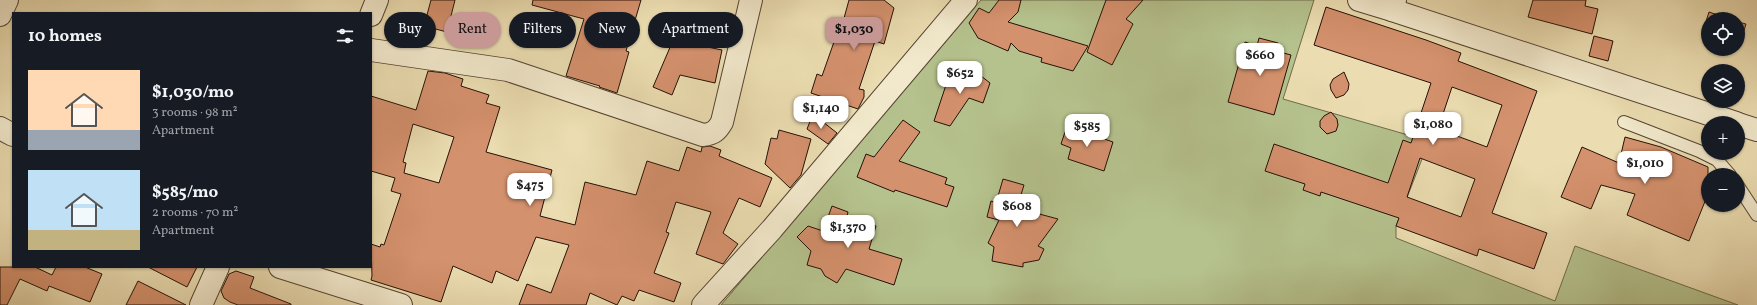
<!DOCTYPE html>
<html lang="en">
<head>
<meta charset="utf-8">
<style>
  :root { --surface:#171b24; --page:#20242c; --text:#f1f3f6; --muted:#9ea1a6; --accent:#c59692 }
  body { margin:0; font-family:Vollkorn,serif; background:var(--page); color:var(--text); height:100vh; display:flex; flex-direction:column; font-size:15px; white-space:nowrap }
  * { box-sizing:border-box; margin:0 }
  p { font-size:13px; color:var(--muted) }
  .icon { flex:none; width:22px; height:22px; fill:none; stroke:currentColor; stroke-width:2; stroke-linecap:round; stroke-linejoin:round }
  .map { position:relative; flex:1; overflow:hidden }
  .sheet { position:absolute; left:12px; top:12px; width:360px; height:256px; display:flex; flex-direction:column; background:var(--surface); border-radius:0px; box-shadow:0 1px 3px #0004 }
  .sheet>* { flex:none }
  .guide { position:absolute; left:384px; top:12px; width:380px; height:36px; display:flex; gap:8px }
  .fabs { position:absolute; left:1701px; top:12px; display:grid; gap:8px }
  .fabs a { display:grid; place-items:center; width:44px; height:44px; border-radius:50%; background:var(--surface); box-shadow:0 1px 3px #0004; font-size:20px }
  .price { position:absolute; translate:-50% -34px; padding:0 9px; border-radius:8px; background:#fff; color:#222; font-size:13px; line-height:26px; filter:drop-shadow(0 1px 2px #0008) }
  .price::after { content:''; position:absolute; left:50%; top:24px; width:12px; height:9px; margin-left:-6px; background:inherit; clip-path:polygon(0 0,100% 0,50% 100%) }
  .price.on { background:var(--accent); color:#111 }
  ul { padding:0; list-style:none }
  li { display:flex; align-items:center; gap:12px; height:100px; padding:0 16px }
  li span { display:grid; place-items:center; flex:none; width:112px; height:80px; border-radius:0px; color:#555 }
  li>.icon { margin-inline-start:auto }
  span .icon { width:48px; height:48px; fill:#fffc; stroke-width:1 }
  li b { font-size:17px }
  h2 { display:flex; justify-content:space-between; align-items:center; height:48px; padding:0 16px; font-size:17px }
  .pill { padding:0 14px; border-radius:18px; background:var(--surface); box-shadow:0 1px 3px #0004; font-size:14px; line-height:36px }
  .pill.on { background:var(--accent); color:#111 }
  .map>svg:first-child { display:block }
</style>
</head>
<body>
<div class="map">
<svg width="1757" height="305" viewBox="0 0 1757 305">
  <rect width="100%" height="100%" fill="#ebddb1"/>
  <filter id="stains"><feTurbulence type="fractalNoise" baseFrequency=".005" numOctaves="4"/><feColorMatrix values="0 0 0 0 .2 0 0 0 0 .09 0 0 0 0 .02 0 0 0 .5 -.17"/></filter>
  <radialGradient id="worn" r=".72"><stop offset=".6" stop-color="#630" stop-opacity="0"/><stop offset="1" stop-color="#630" stop-opacity=".3"/></radialGradient>
  <polygon fill="#b5c28d" stroke="#6d6a4a" points="981,0 1314,0 1283,99 1429,141 1396,226 1396,238 1555,301 1575,246 1738,305 721,305"/>
  <g fill="#d4916d" stroke="#251107" fill-rule="evenodd">
    <polygon points="431,0 455,0 447,32 424,26"/>
    <polygon points="533,0 641,0 626,51 629,52 617,93 599,87 600,86 566,76 584,19 532,5"/>
    <polygon points="849,0 884,0 894,8 884,44 875,41 859,89 864,90 864,97 858,109 811,93 817,74 822,76 835,39 838,40"/>
    <polygon points="999,0 1021,0 1018,12 1008,22 1088,46 1073,71 1041,62 1042,58 1019,51 1011,43 1008,51 978,38 969,23 979,8 989,13"/>
    <polygon points="1106,0 1143,0 1126,19 1133,24 1112,65 1087,52"/>
    <polygon points="1533,0 1586,0 1585,6 1598,9 1592,34 1528,17"/>
    <path d="M1326,7L1426,40L1461,53L1458,61L1537,91L1492,213L1547,233L1534,269L1479,249L1477,256L1396,226L1399,218L1321,192L1320,196L1303,190L1305,184L1265,171L1274,144L1388,183L1403,140L1411,143L1431,83L1314,45ZM1452,87L1502,105L1487,147L1438,129ZM1420,158L1475,179L1461,217L1407,197Z"/>
    <polygon points="1709,12 1730,19 1708,19 1708,36 1702,34"/>
    <polygon points="678,16 696,22 689,43 722,50 715,83 680,75 672,95 653,87 671,45 661,42 667,23 675,25"/>
    <polygon points="1738,22 1746,24 1739,46 1738,45"/>
    <polygon points="1594,36 1613,41 1608,61 1589,56"/>
    <polygon points="1259,38 1278,43 1276,51 1291,55 1274,115 1228,102 1245,42 1257,46"/>
    <polygon points="956,70 971,75 976,72 990,83 983,103 969,98 950,126 934,121 950,73 954,74"/>
    <path d="M428,71L445,73L463,79L461,86L489,95L486,103L500,107L486,152L552,170L540,216L575,225L585,182L636,195L647,161L679,171L687,147L701,152L702,147L710,146L721,150L719,156L772,178L760,207L739,198L723,233L738,244L723,264L696,254L711,212L676,202L666,232L669,233L654,273L681,283L674,302L639,290L634,301L622,296L617,305L590,293L586,305H519L527,284L551,293L569,245L536,237L518,281L496,271L492,283L453,266L441,302L371,280L372,276L371,244L380,247L381,244L384,245L401,194L391,191L395,178L371,171V96L416,110ZM413,124L454,137L439,183L404,173L406,163L403,162Z"/>
    <polygon points="1344,72 1349,84 1348,90 1344,95 1336,98 1331,90 1330,85 1333,79"/>
    <polygon points="1331,112 1337,119 1338,125 1336,131 1327,134 1320,127 1320,121 1324,116"/>
    <polygon points="813,114 837,133 828,144 807,129"/>
    <polygon points="903,120 920,132 899,161 947,178 945,184 954,187 947,207 895,190 894,192 857,177 866,154 874,157"/>
    <polygon points="1067,126 1113,142 1104,171 1068,159 1071,148 1061,144"/>
    <polygon points="779,130 811,139 801,175 790,188 765,164 771,138 777,139"/>
    <polygon points="1625,137 1661,147 1708,167 1708,194 1689,241 1627,215 1635,194 1601,185 1591,209 1561,197 1582,147 1619,163"/>
    <polygon points="1003,179 1024,185 1017,208 1058,219 1038,246 1044,249 1039,260 1023,263 1023,267 992,261 994,247 988,243 999,220 987,217 991,201 996,203"/>
    <polygon points="832,206 848,212 847,216 876,226 869,249 902,259 894,285 846,269 837,283 825,276 821,269 807,265 811,251 797,237 808,226 823,231"/>
    <polygon points="0,267 35,267 52,275 56,267 85,267 102,274 90,302 49,286 47,291 20,279 7,305 0,305"/>
    <polygon points="148,267 197,267 187,287"/>
    <polygon points="236,271 254,277 250,288 291,304 291,305 238,305 230,302 224,298 221,291 229,274"/>
    <polygon points="138,281 186,305 126,305"/>
  </g>
  <g fill="none" stroke-linecap="round" stroke-linejoin="round">
    <g stroke="#564432" stroke-width="14">
      <g id="lane">
        <polyline points="1624,122 1699,151 1717,160 1730,175"/>
        <polyline points="1738,186 1757,215"/>
      </g>
    </g>
    <g stroke="#564432" stroke-width="24">
      <g id="street">
        <polyline points="1359,0 1392,10"/>
        <polyline points="1395,0 1392,10 1736,123"/>
        <polyline points="0,15 7,0"/>
        <polyline points="371,15 377,0"/>
        <path d="M371,50L508,70L703,135C713,134 717,131 722,122L751,0"/>
        <polyline points="1738,124 1757,130"/>
        <polyline points="0,128 13,135"/>
        <polyline points="280,267 401,305"/>
        <polyline points="201,305 218,267"/>
        <polyline points="703,305 772,229 966,0"/>
      </g>
    </g>
    <use href="#lane" stroke="#f2e9cc" stroke-width="12"/>
    <use href="#street" stroke="#f2e9cc" stroke-width="22"/>
  </g>
  <rect width="100%" height="100%" filter="url(#stains)"/>
  <rect width="100%" height="100%" fill="url(#worn)"/>
</svg>
<div class="fabs">
<a><svg class="icon" aria-label="locate" viewBox="0 0 24 24"><circle cx="12" cy="12" r="6"/><path d="M12 2v4M12 18v4M2 12h4M18 12h4"/></svg></a>
<a><svg class="icon" aria-label="layers" viewBox="0 0 24 24"><path d="M12 4l9 5-9 5-9-5zM3 14l9 5 9-5"/></svg></a>
<a>+</a>
<a>−</a>
</div>
<b class="price on" style="left:854px;top:51px">$1,030</b>
<b class="price" style="left:1260px;top:77px">$660</b>
<b class="price" style="left:960px;top:95px">$652</b>
<b class="price" style="left:821px;top:130px">$1,140</b>
<b class="price" style="left:1433px;top:146px">$1,080</b>
<b class="price" style="left:1087px;top:148px">$585</b>
<b class="price" style="left:1645px;top:185px">$1,010</b>
<b class="price" style="left:530px;top:207px">$475</b>
<b class="price" style="left:1017px;top:228px">$608</b>
<b class="price" style="left:848px;top:249px">$1,370</b>
<div class="guide">
<a class="pill">Buy</a>
<a class="pill on">Rent</a>
<a class="pill">Filters</a>
<a class="pill">New</a>
<a class="pill">Apartment</a>
</div>
<section class="sheet">
<h2>10 homes<svg class="icon" aria-label="filters" viewBox="0 0 24 24"><path d="M4 7h16M4 17h16"/><circle cx="9" cy="7" r="2"/><circle cx="15" cy="17" r="2"/></svg></h2>
<ul>
<li><span style="background:linear-gradient(#ffd9b3 75%,#9aa5b1 0)"><svg class="icon" aria-label="home" viewBox="0 0 24 24"><path d="M3 11l9-7 9 7M6 9v11h12V9"/></svg></span><div><b>$1,030/mo</b><p>3 rooms · 98 m²</p><p>Apartment</p></div></li>
<li><span style="background:linear-gradient(#bfe0f5 75%,#c2b280 0)"><svg class="icon" aria-label="home" viewBox="0 0 24 24"><path d="M3 11l9-7 9 7M6 9v11h12V9"/></svg></span><div><b>$585/mo</b><p>2 rooms · 70 m²</p><p>Apartment</p></div></li>
</ul>
</section>
</div>
</body>
</html>
